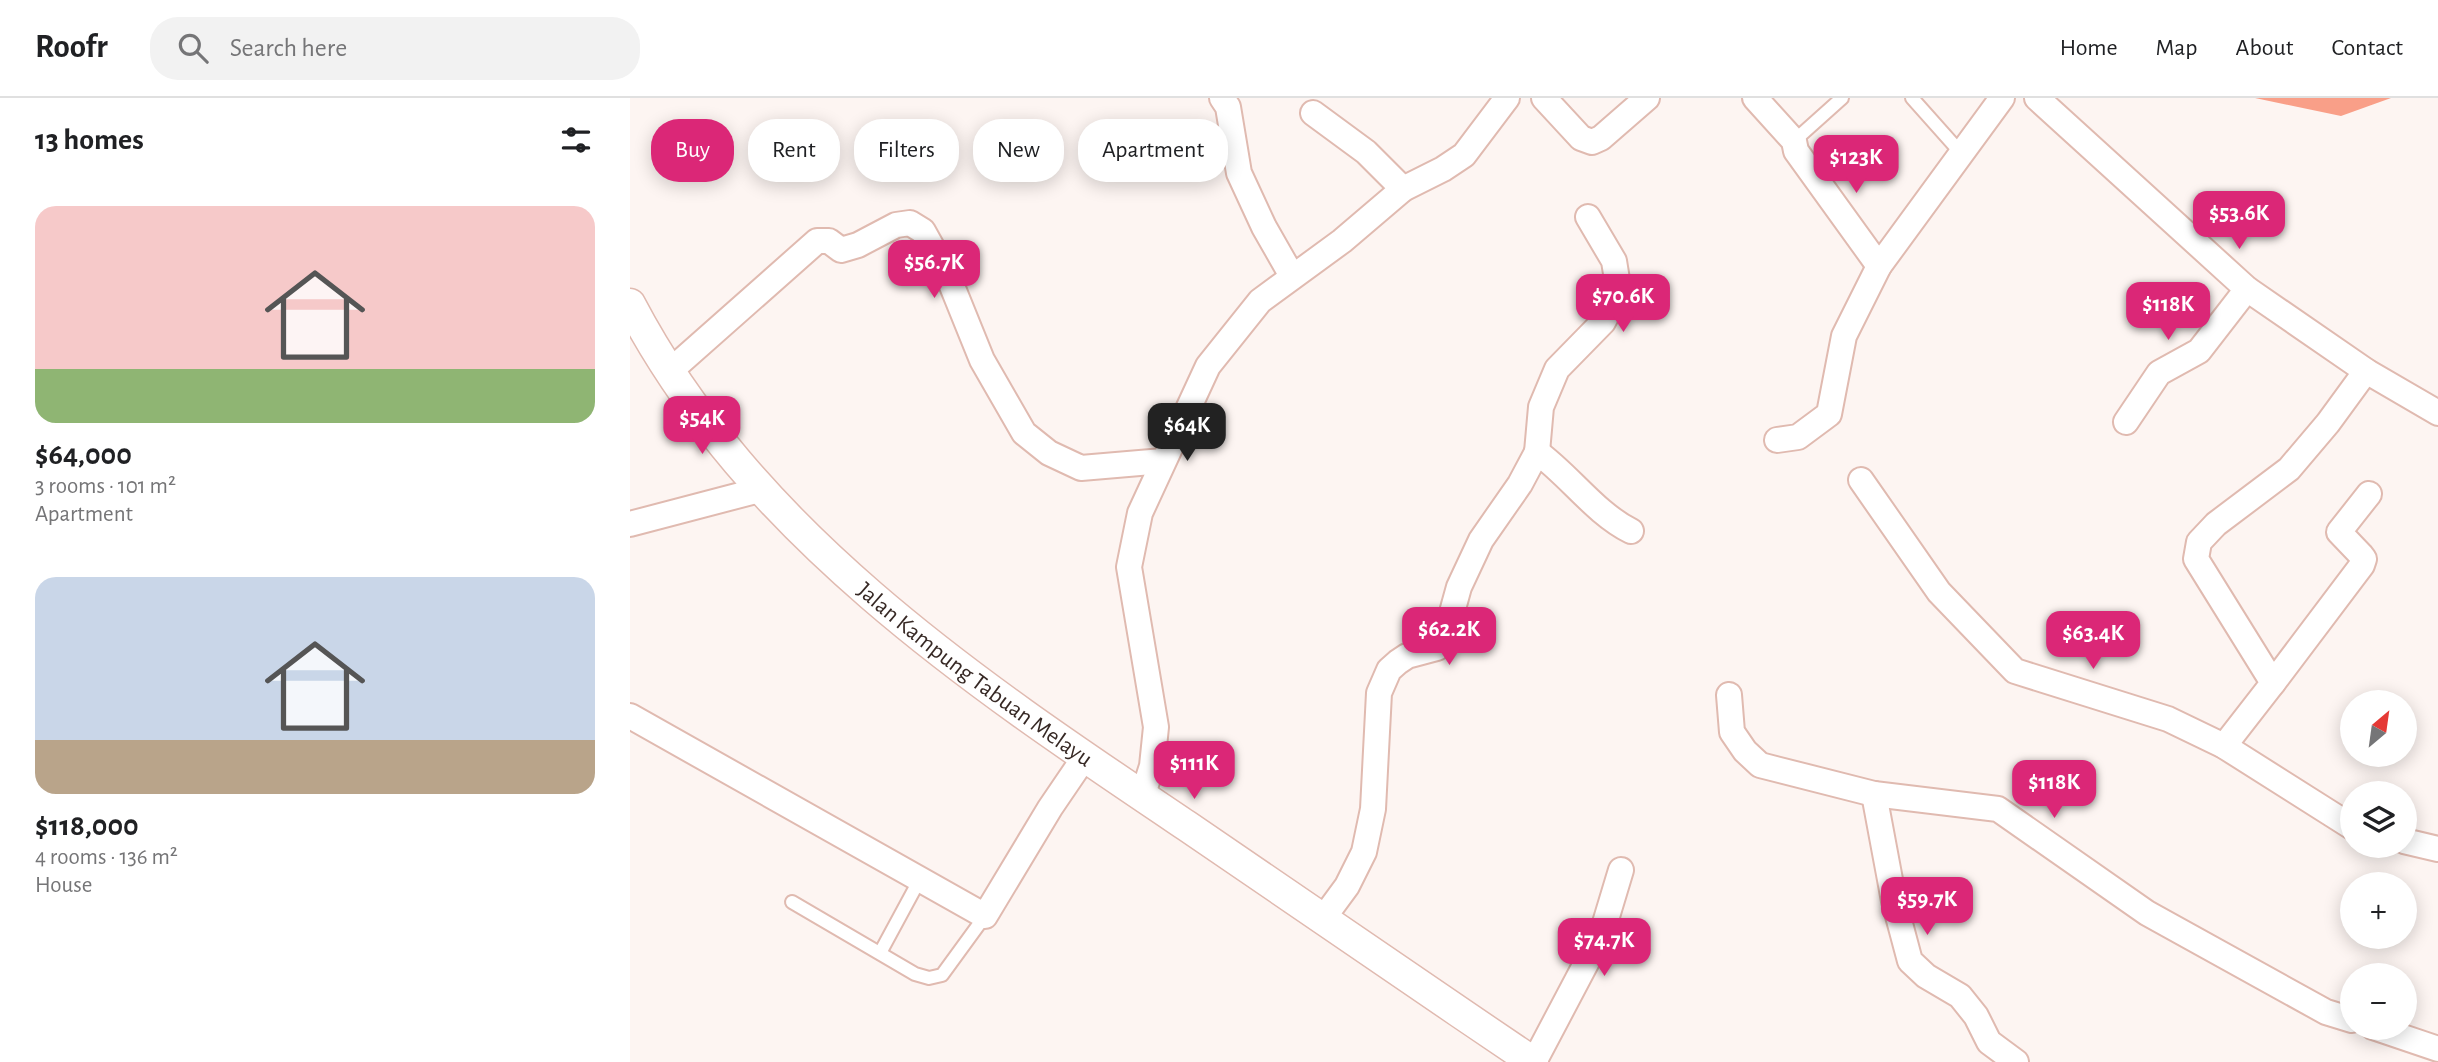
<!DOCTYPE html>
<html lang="en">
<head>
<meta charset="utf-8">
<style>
  :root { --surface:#fff; --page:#f2f2f2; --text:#202124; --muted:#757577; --line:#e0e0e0; --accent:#db2777 }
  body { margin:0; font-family:"Alegreya Sans",sans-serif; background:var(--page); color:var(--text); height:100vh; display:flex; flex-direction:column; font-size:26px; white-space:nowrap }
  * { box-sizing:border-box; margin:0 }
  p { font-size:23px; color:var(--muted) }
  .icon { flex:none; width:38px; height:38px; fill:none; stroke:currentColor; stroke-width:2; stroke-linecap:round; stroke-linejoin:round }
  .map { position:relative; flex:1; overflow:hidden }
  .drawer { display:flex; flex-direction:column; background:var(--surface); width:630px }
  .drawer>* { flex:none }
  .guide { position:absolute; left:21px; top:21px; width:665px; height:63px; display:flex; gap:14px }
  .needle { width:46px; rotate:29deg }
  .tools { position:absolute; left:1710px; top:592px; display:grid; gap:14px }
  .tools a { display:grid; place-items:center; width:77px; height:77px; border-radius:50%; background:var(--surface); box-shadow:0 4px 18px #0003; font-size:35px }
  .price { position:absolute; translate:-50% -60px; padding:0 16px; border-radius:14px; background:var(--accent); color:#fff; font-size:23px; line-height:46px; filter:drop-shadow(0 2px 4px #0008) }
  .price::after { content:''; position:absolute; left:50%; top:42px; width:21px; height:16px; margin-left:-10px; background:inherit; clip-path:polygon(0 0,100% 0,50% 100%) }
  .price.selected { background:#222; color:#fff }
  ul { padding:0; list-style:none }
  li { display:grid; align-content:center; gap:14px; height:371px; padding:0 35px }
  li span { display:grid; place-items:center; height:217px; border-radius:21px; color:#555 }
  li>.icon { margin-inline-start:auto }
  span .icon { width:126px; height:126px; fill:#fffc; stroke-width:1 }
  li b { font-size:30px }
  h2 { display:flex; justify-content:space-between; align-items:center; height:84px; padding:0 35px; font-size:30px }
  .tag { padding:0 24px; border-radius:28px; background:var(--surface); box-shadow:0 4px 18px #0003; font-size:24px; line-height:63px }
  .tag.selected { background:var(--accent); color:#fff }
  header { display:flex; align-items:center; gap:42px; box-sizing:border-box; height:98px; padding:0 35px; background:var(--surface); border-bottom:2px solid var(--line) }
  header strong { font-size:33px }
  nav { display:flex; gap:38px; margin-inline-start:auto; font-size:24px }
  .search { width:490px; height:63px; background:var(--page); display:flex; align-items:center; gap:18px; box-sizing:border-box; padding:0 24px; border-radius:28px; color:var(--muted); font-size:26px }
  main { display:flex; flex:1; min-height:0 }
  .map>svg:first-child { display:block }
</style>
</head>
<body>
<header>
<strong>Roofr</strong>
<div class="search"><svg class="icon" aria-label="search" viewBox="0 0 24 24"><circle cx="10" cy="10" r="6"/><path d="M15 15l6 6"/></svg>Search here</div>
<nav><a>Home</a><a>Map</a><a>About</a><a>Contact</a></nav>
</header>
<main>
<section class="drawer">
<h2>13 homes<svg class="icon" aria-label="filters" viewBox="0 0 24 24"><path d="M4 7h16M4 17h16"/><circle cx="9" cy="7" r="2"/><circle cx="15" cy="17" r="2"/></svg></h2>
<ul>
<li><span style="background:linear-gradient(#f6c9c9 75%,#8fb573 0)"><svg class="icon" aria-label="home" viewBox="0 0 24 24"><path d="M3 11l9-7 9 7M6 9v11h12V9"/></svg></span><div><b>$64,000</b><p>3 rooms · 101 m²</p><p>Apartment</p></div></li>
<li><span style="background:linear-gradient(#c9d6e8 75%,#b9a48a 0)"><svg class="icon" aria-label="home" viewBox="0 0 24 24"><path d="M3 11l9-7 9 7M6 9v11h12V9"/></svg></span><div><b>$118,000</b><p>4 rooms · 136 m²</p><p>House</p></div></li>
</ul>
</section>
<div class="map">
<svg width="1808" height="964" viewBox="0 0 1808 964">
  <rect width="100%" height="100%" fill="#fdf5f2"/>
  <polygon fill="#f99f88" points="1625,0 1761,0 1711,18"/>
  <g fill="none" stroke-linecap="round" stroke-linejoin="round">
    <g stroke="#e0bab0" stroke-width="16">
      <g id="service">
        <polyline points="1282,0 1331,55"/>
        <polyline points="1164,43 1212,0"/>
        <polyline points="162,804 285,876 299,880 312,877 355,818"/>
        <polyline points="250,855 290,781"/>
      </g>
    </g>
    <g stroke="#e0bab0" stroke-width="28">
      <g id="minor">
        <polyline points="592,0 598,9 609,75 634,129 662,178"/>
        <polyline points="914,0 951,40 962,44 971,40 1017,0"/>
        <polyline points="1125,0 1164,43 1166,53 1249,168"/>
        <polyline points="1407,0 1617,191 1736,273 1808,315"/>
        <polyline points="683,15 736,54 773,91"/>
        <polyline points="39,274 187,143 199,143 211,152 228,147 266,127 280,125 293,133 318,178 352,262 394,335 419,355 451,370 533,363"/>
        <polyline points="1496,324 1529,275 1569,253 1617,191"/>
        <polyline points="1147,342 1168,339 1199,316 1214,238 1249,168 1372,0"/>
        <polyline points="907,354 911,309 927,271 973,224 989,194 984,163 958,119"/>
        <polyline points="1231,382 1309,494 1385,573 1538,621 1594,648 1722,729"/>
        <polyline points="0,426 133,391"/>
        <polyline points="1643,585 1732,467 1734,461 1731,457 1709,434 1739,396"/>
        <polyline points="1099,597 1102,634 1115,653 1130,667 1244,696 1368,711 1517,815 1696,914 1722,922"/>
        <polyline points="0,618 355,818 420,710 454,660"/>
        <polyline points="1594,648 1643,585 1566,461 1569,444 1586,426 1659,371 1698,325 1736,273"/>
        <polyline points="1244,696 1264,803 1280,863 1296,878 1330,898 1346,918 1359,944 1386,964"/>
        <polyline points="512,699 522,668 526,629 499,469 510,415 578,268 630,203 712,143 773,91 813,71 834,57 877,0"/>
        <polyline points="1774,743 1808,751"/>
        <path d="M692,822L717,788L734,754L743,711L749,595L759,572L768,564L777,558L807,550L816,536L829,489L851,442L890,386L907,354C940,378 965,415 1001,433"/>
        <polyline points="1743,929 1808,951"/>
        <polyline points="904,964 972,835 991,772"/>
      </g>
    </g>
    <g stroke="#e0bab0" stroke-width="33">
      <g id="tertiary">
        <path id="s1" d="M0,206C121,437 347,587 557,728C672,806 787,886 903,964"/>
      </g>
    </g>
    <use href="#service" stroke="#fff" stroke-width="12"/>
    <use href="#minor" stroke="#fff" stroke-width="24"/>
    <use href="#tertiary" stroke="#fff" stroke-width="30"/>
  </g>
  <g text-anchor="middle" stroke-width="5" stroke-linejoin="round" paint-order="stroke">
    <g font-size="24" fill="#372925" stroke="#fff">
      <text dy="8" stroke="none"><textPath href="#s1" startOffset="511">Jalan Kampung Tabuan Melayu</textPath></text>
    </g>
  </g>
</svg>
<div class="tools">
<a><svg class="needle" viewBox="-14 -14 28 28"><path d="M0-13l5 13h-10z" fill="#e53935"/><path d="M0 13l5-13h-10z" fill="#757577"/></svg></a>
<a><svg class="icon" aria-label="layers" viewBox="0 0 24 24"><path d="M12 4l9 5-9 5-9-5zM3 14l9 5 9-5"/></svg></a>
<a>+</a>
<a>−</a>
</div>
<b class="price" style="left:1226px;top:97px">$123K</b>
<b class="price" style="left:1609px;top:153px">$53.6K</b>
<b class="price" style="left:304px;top:202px">$56.7K</b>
<b class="price" style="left:993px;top:236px">$70.6K</b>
<b class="price" style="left:1538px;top:244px">$118K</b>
<b class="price" style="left:72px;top:358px">$54K</b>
<b class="price selected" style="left:557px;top:365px">$64K</b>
<b class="price" style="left:819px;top:569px">$62.2K</b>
<b class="price" style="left:1463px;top:573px">$63.4K</b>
<b class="price" style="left:564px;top:703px">$111K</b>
<b class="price" style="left:1424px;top:722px">$118K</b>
<b class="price" style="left:1297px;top:839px">$59.7K</b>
<b class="price" style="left:974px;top:880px">$74.7K</b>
<div class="guide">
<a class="tag selected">Buy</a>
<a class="tag">Rent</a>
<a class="tag">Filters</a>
<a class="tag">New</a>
<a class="tag">Apartment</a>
</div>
</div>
</main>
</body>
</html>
